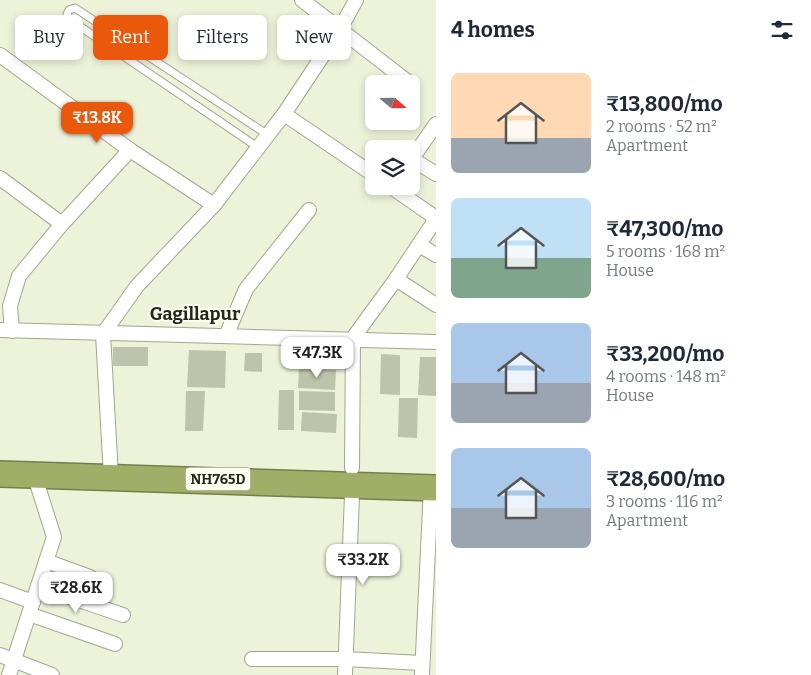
<!DOCTYPE html>
<html lang="en">
<head>
<meta charset="utf-8">
<style>
  :root { --surface:#fff; --page:#f6f6f7; --text:#1f2937; --muted:#747a83; --accent:#ea580c }
  body { margin:0; font-family:Bitter,serif; background:var(--page); color:var(--text); height:100vh; display:flex; flex-direction:column; font-size:19px; white-space:nowrap }
  * { box-sizing:border-box; margin:0 }
  p { font-size:16px; color:var(--muted) }
  .icon { flex:none; width:28px; height:28px; fill:none; stroke:currentColor; stroke-width:2; stroke-linecap:round; stroke-linejoin:round }
  .map { position:relative; flex:1; overflow:hidden }
  .drawer { display:flex; flex-direction:column; background:var(--surface); width:375px }
  .drawer>* { flex:none }
  .hud { position:absolute; left:15px; top:15px; width:345px; height:45px; display:flex; gap:10px }
  .needle { width:32px; rotate:110deg }
  .tools { position:absolute; left:365px; top:75px; display:grid; gap:10px }
  .tools a { display:grid; place-items:center; width:55px; height:55px; border-radius:8px; background:var(--surface); box-shadow:0 2px 8px #0003; font-size:25px }
  .price { position:absolute; translate:-50% -42px; padding:0 11px; border-radius:10px; background:#fff; color:#222; font-size:16px; line-height:32px; filter:drop-shadow(0 1px 2px #0008) }
  .price::after { content:''; position:absolute; left:50%; top:30px; width:15px; height:11px; margin-left:-8px; background:inherit; clip-path:polygon(0 0,100% 0,50% 100%) }
  .price.on { background:var(--accent); color:#fff }
  ul { padding:0; list-style:none }
  li { display:flex; align-items:center; gap:15px; height:125px; padding:0 15px }
  li span { display:grid; place-items:center; flex:none; width:140px; height:100px; border-radius:8px; color:#555 }
  li>.icon { margin-inline-start:auto }
  span .icon { width:60px; height:60px; fill:#fffc; stroke-width:1 }
  li b { font-size:21px }
  h2 { display:flex; justify-content:space-between; align-items:center; height:60px; padding:0 15px; font-size:21px }
  .pill { padding:0 18px; border-radius:8px; background:var(--surface); box-shadow:0 2px 8px #0003; font-size:18px; line-height:45px }
  .pill.on { background:var(--accent); color:#fff }
  main { display:flex; flex:1; min-height:0 }
  .map>svg:first-child { display:block }
</style>
</head>
<body>
<main>
<div class="map">
<svg width="436" height="675" viewBox="0 0 436 675">
  <rect width="100%" height="100%" fill="#ecf3d9"/>
  <g fill="#bec4ab">
    <rect x="113" y="347" width="35" height="19"/>
    <polygon points="189,350 226,351 225,388 187,387"/>
    <polygon points="245,353 262,353 262,372 244,371"/>
    <polygon points="381,354 400,355 400,395 380,394"/>
    <polygon points="420,357 436,357 436,396 418,395"/>
    <polygon points="299,368 336,370 335,390 298,388"/>
    <polygon points="279,390 294,390 294,430 278,430"/>
    <polygon points="186,391 205,391 203,431 185,431"/>
    <polygon points="299,391 335,392 335,411 299,410"/>
    <polygon points="399,398 418,398 417,438 398,437"/>
    <polygon points="302,412 337,414 336,433 301,431"/>
  </g>
  <g fill="none" stroke-linecap="round" stroke-linejoin="round">
    <g stroke="#a1a78f" stroke-width="9">
      <polyline id="lane" points="259,148 69,19 67,14 69,10 75,8 268,135"/>
    </g>
    <g stroke="#a1a78f" stroke-width="16">
      <g id="street">
        <polyline points="302,0 408,82"/>
        <polyline points="0,55 130,150 214,205"/>
        <polyline points="284,114 374,175"/>
        <polyline points="412,159 436,174"/>
        <polyline points="411,160 436,124"/>
        <polyline points="0,178 62,224"/>
        <polyline points="390,186 436,218"/>
        <polyline points="419,245 436,255"/>
        <polyline points="396,279 436,305"/>
        <polyline points="0,330 436,342"/>
        <polyline points="12,331 10,306 19,276 62,224 130,150"/>
        <polyline points="226,336 246,289 309,210"/>
        <polyline points="352,468 353,338 396,279 436,219"/>
        <polyline points="111,477 103,334 137,286 214,205 284,114 339,31 356,0"/>
        <polyline points="46,561 90,577"/>
        <polyline points="38,586 123,615"/>
        <polyline points="0,590 33,602"/>
        <polyline points="29,614 115,644"/>
        <polyline points="0,655 52,675"/>
        <polyline points="252,659 345,659 422,663"/>
        <polyline points="9,675 54,537 34,474"/>
        <polyline points="345,675 352,495"/>
        <polyline points="422,675 431,487"/>
      </g>
    </g>
    <g stroke="#757f4d" stroke-width="28">
      <polyline id="highway" points="0,474 436,488"/>
    </g>
    <use href="#lane" stroke="#fff" stroke-width="7"/>
    <use href="#street" stroke="#fff" stroke-width="14"/>
    <use href="#highway" stroke="#a0ae67" stroke-width="25"/>
  </g>
  <g text-anchor="middle" stroke-width="4" stroke-linejoin="round" paint-order="stroke">
    <rect fill="#fbfeef" stroke="#65685d" stroke-width="1" x="185.5" y="467.5" width="65" height="23" rx="4"/>
    <g font-size="14" font-weight="bold" fill="#25271e">
      <text x="218" y="484">NH765D</text>
    </g>
    <g font-size="18" font-weight="bold" fill="#25271e" stroke="#fbfeef">
      <text x="195" y="320">Gagillapur</text>
    </g>
  </g>
</svg>
<div class="tools">
<a><svg class="needle" viewBox="-14 -14 28 28"><path d="M0-13l5 13h-10z" fill="#e53935"/><path d="M0 13l5-13h-10z" fill="#747a83"/></svg></a>
<a><svg class="icon" aria-label="layers" viewBox="0 0 24 24"><path d="M12 4l9 5-9 5-9-5zM3 14l9 5 9-5"/></svg></a>
</div>
<b class="price on" style="left:97px;top:144px">₹13.8K</b>
<b class="price" style="left:317px;top:379px">₹47.3K</b>
<b class="price" style="left:363px;top:586px">₹33.2K</b>
<b class="price" style="left:76px;top:614px">₹28.6K</b>
<div class="hud">
<a class="pill">Buy</a>
<a class="pill on">Rent</a>
<a class="pill">Filters</a>
<a class="pill">New</a>
</div>
</div>
<section class="drawer">
<h2>4 homes<svg class="icon" aria-label="filters" viewBox="0 0 24 24"><path d="M4 7h16M4 17h16"/><circle cx="9" cy="7" r="2"/><circle cx="15" cy="17" r="2"/></svg></h2>
<ul>
<li><span style="background:linear-gradient(#ffd9b3 65%,#9aa5b1 0)"><svg class="icon" aria-label="home" viewBox="0 0 24 24"><path d="M3 11l9-7 9 7M6 9v11h12V9"/></svg></span><div><b>₹13,800/mo</b><p>2 rooms · 52 m²</p><p>Apartment</p></div></li>
<li><span style="background:linear-gradient(#bfe0f5 60%,#7fa58c 0)"><svg class="icon" aria-label="home" viewBox="0 0 24 24"><path d="M3 11l9-7 9 7M6 9v11h12V9"/></svg></span><div><b>₹47,300/mo</b><p>5 rooms · 168 m²</p><p>House</p></div></li>
<li><span style="background:linear-gradient(#a9c7e8 60%,#9aa5b1 0)"><svg class="icon" aria-label="home" viewBox="0 0 24 24"><path d="M3 11l9-7 9 7M6 9v11h12V9"/></svg></span><div><b>₹33,200/mo</b><p>4 rooms · 148 m²</p><p>House</p></div></li>
<li><span style="background:linear-gradient(#a9c7e8 60%,#9aa5b1 0)"><svg class="icon" aria-label="home" viewBox="0 0 24 24"><path d="M3 11l9-7 9 7M6 9v11h12V9"/></svg></span><div><b>₹28,600/mo</b><p>3 rooms · 116 m²</p><p>Apartment</p></div></li>
</ul>
</section>
</main>
</body>
</html>
